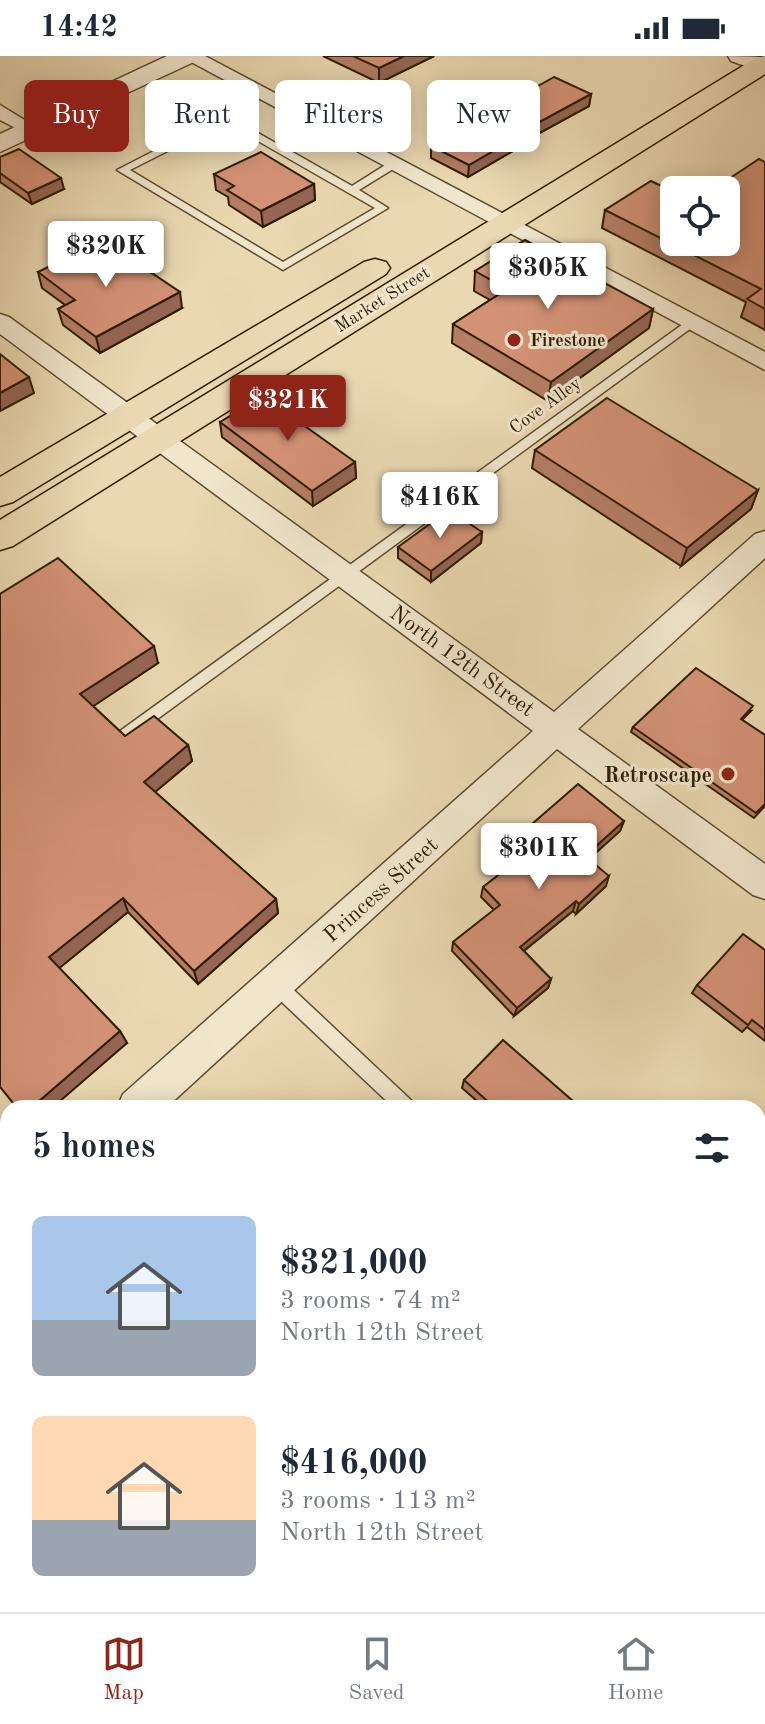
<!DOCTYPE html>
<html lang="en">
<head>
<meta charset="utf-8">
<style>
  :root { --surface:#fff; --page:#f6f6f7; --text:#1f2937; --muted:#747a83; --line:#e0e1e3; --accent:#8f2418 }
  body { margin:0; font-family:"Old Standard TT",serif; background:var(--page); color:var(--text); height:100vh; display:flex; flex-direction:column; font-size:30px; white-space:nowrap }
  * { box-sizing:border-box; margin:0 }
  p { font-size:26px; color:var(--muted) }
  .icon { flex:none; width:44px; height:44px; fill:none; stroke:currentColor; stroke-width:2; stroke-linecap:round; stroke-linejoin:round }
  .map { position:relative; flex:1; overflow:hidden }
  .drawer { position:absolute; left:0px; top:1044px; width:766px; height:512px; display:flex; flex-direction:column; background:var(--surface); border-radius:24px 24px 0 0; box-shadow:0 4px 20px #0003 }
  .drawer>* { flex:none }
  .hud { position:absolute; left:24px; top:24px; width:718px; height:72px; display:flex; gap:16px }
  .tools { position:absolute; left:660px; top:120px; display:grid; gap:16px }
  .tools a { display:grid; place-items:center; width:80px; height:80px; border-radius:12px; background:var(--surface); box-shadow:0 4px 20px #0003; font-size:40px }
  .price { position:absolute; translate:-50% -68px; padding:0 18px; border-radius:8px; background:#fff; color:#222; font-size:26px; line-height:52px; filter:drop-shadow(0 2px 4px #0008) }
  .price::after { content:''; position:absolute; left:50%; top:48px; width:24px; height:18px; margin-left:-12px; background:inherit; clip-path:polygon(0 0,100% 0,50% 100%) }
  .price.selected { background:var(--accent); color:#fff }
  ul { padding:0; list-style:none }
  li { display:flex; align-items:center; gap:24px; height:200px; padding:0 32px }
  li span { display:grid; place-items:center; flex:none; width:224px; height:160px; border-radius:12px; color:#555 }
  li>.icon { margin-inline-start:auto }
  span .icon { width:96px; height:96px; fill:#fffc; stroke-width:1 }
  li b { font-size:34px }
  h2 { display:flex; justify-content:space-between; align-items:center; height:96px; padding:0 32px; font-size:34px }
  .chip { padding:0 28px; border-radius:12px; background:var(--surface); box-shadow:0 4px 20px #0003; font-size:28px; line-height:72px }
  .chip.selected { background:var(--accent); color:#fff }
  .status { display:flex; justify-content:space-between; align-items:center; height:56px; padding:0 40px; background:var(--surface); direction:ltr }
  .status svg { height:22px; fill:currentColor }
  .tabs { display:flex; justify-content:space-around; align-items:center; height:112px; border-top:2px solid var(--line); background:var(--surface); font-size:22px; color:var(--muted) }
  .tabs a { display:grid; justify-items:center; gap:4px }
  .tabs .selected { color:var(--accent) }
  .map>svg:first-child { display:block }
</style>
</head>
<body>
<div class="status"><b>14:42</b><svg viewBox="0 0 49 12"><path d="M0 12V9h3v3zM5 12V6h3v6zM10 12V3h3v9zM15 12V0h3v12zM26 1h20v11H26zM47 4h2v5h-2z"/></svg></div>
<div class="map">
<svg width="765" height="1556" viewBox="0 0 765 1556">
  <rect width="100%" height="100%" fill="#e9d8b1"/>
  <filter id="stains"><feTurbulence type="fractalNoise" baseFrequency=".0025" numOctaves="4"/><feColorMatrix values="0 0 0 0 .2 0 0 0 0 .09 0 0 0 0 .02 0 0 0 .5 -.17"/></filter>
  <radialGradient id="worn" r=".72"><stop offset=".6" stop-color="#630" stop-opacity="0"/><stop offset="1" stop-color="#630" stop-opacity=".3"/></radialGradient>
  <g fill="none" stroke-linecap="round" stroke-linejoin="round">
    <g stroke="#5d4c2f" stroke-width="3">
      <g id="service">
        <path d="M222,60H228L281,90L320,69H326V73L289,94L352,130L390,106H398V110L359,134L388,152L283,214L117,114ZM225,66L375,152L283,206L130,114Z"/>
        <polygon points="690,263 696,267 694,270 130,683 120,683 117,679 120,675"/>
        <polygon points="274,919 280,921 413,1046 416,1052 394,1052 268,933 265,927 268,921"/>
        <polygon points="758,1371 765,1374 765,1399 758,1396"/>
        <polygon points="214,1548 240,1548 237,1556 211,1556"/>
      </g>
    </g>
    <g stroke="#5d4c2f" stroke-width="3">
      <g id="minor">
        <polygon points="180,0 205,0 765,296 765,314"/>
        <polygon points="0,49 41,74 31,80 0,64"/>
        <polygon points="0,258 9,261 554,656 755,478 765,475 765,502 578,673 765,808 765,843 753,839 557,693 166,1052 117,1052 123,1038 533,675 0,278"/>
        <polygon points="8,1149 8,1194 0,1198 0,1153"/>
        <polygon points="368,1548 420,1548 423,1556 371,1556"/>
      </g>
    </g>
    <g stroke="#5d4c2f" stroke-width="3">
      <g id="tertiary">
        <polygon points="167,0 199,0 196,5 0,96 0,78"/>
        <polygon points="728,0 765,1 765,17 731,5"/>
      </g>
    </g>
    <g stroke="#2e1d04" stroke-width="3">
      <g id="primary">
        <polygon points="765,0 765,18 13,490 0,494 0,464 756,2"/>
        <polygon points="375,203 386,206 390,212 386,218 13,446 0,450 0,421 364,206"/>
      </g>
    </g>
    <use href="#service" fill="#f1e6cc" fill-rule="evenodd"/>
    <use href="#minor" fill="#f1e6cc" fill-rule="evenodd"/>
    <use href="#tertiary" fill="#f1e6cc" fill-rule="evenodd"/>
    <use href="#primary" fill="#e9d8b1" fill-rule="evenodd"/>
  </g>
  <g fill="#b57e65" stroke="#2e1d04" stroke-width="2">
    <polygon points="323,0 434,0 379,27"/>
    <polygon points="591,38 589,50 532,81 532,84 468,121 431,102 431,90"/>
    <polygon points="0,101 64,133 32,148 0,126"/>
    <polygon points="765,106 765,274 741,261 746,246 602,172 605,154 674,186"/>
    <polygon points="214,118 314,128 315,144 263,171 229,149 228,141 216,134"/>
    <polygon points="475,215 653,253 649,272 548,345 452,287 453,268 490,244 474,235"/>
    <polygon points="38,216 182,252 100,297 63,269 58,253 65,249 42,232"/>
    <polygon points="220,366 355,406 356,422 313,450 222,381"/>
    <polygon points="535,394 758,434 751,453 681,510 532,412"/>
    <polygon points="482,476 481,487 431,526 398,502 398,491"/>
    <polygon points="0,538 158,607 93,650 125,680 188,689 192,705 155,736 276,843 278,857 198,928 128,856 59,912 120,975 127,987 0,1031"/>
    <polygon points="751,655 742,664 765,679 765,750 754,762 631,676 633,671"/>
    <polygon points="624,765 620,775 589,803 606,830 576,858 573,855 524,895 551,923 548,932 514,960 452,895 453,886 494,854 481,841 483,831 516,806 507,798 509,788"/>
    <polygon points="765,894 765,985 747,971 742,976 692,937 697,929"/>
    <polygon points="464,1024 581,1052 485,1052 462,1032"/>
    <polygon points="765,1301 765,1344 758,1336 758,1309"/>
  </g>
  <g fill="#946653" stroke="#2e1d04" stroke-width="2">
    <polygon points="404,0 434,0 379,27 379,12"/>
    <polygon points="591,38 589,50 532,81 532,84 468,121 469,109 530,71"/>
    <polygon points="61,122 64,133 32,148 28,137"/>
    <polygon points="314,128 315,144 263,171 261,155"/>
    <polygon points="180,236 182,252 100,297 96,281"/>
    <polygon points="653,253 649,272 548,345 551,326"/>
    <polygon points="29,321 34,337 0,355 0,337"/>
    <polygon points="355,406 356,422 313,450 312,435"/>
    <polygon points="758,434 751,453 681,510 687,492"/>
    <polygon points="482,476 481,487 431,526 431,515"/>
    <polygon points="154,590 158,607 86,655 80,638"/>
    <polygon points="188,689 192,705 149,741 144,726"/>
    <polygon points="624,765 620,775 581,810 585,800"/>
    <polygon points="609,820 606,830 576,858 579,848"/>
    <polygon points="123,842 128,856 57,914 49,901"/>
    <polygon points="276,843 278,857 198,928 194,915"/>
    <polygon points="576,845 573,855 517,900 520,891"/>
    <polygon points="551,923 548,932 514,960 517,952"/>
    <polygon points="120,975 127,987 52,1052 31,1052"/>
    <polygon points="8,1459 8,1467 0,1475 0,1467"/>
  </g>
  <g fill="#d39276" stroke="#2e1d04" stroke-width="2">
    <polygon points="353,0 404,0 379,12"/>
    <polygon points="554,21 591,38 530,71 533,72 469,109 431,90"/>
    <polygon points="19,93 61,122 28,137 0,117 0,101"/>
    <polygon points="261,96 314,128 261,155 227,134 234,130 214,118"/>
    <polygon points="759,103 765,106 765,253 747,243 761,233 605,154 651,125 674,136 674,186 726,186 726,134 712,134"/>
    <polygon points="525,184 653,253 551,326 453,268 507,233 475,215"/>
    <polygon points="95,188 114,201 122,197 180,236 96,281 58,253 75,244 38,216"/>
    <polygon points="0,298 29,321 0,337"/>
    <polygon points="263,340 355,406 312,435 220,366"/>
    <polygon points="607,342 758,434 687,492 535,394"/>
    <polygon points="449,454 482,476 431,515 398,491"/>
    <polygon points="58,502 154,590 80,638 125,680 154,660 188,689 144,726 276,843 194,915 123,842 49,901 120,975 31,1052 17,1052 0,1031 0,538"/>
    <polygon points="696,612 753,650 741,663 765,679 765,748 756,757 633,671"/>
    <polygon points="578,728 624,765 585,800 609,820 579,848 576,845 520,891 551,923 517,952 453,886 500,849 483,831 523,800 509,788"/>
    <polygon points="743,878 765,894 765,974 752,964 748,969 697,929"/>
    <polygon points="503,984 581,1052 495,1052 464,1024"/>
    <polygon points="274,1047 279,1052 269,1052"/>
    <polygon points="765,1306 765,1335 758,1327 758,1313"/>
    <polygon points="8,1344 8,1459 0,1467 0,1352"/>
    <polygon points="758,1508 765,1516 765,1556 585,1556 578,1548 758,1548"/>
  </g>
  <g fill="#8f2418" stroke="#f1e6cc" stroke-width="3">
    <circle cx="514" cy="284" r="8"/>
    <circle cx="728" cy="718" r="8"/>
  </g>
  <g text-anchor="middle" stroke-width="6" stroke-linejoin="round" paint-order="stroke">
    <g font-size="18" fill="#2e1d04" stroke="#f1e6cc">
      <text transform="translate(382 243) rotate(-32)" y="6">Market Street</text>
      <text transform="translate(545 349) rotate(-36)" y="6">Cove Alley</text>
    </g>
    <g font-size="18" font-weight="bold" fill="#2e1d04" stroke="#f1e6cc" text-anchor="start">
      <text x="530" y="290">Firestone</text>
    </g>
    <g font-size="22" fill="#2e1d04" stroke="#f1e6cc">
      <text transform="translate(463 604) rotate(36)" y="8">North 12th Street</text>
      <text transform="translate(380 833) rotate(-42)" y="8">Princess Street</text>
    </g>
    <g font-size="22" font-weight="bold" fill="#2e1d04" stroke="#f1e6cc" text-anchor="end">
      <text x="712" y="726">Retroscape</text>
    </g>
  </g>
  <rect width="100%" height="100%" filter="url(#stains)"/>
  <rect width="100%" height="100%" fill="url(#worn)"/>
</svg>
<div class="tools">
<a><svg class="icon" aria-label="locate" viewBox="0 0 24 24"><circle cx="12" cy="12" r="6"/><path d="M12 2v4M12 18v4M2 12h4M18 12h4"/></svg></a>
</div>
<b class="price" style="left:106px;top:233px">$320K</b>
<b class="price" style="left:548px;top:255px">$305K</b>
<b class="price selected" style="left:288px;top:387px">$321K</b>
<b class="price" style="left:440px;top:484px">$416K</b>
<b class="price" style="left:539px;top:835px">$301K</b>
<div class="hud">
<a class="chip selected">Buy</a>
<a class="chip">Rent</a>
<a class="chip">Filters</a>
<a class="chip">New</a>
</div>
<section class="drawer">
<h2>5 homes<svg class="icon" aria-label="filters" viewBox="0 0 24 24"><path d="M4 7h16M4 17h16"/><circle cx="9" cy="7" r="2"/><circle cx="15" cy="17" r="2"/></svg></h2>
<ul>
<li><span style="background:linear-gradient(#a9c7e8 65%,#9aa5b1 0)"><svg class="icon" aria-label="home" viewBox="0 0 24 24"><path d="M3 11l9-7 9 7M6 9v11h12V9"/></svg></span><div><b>$321,000</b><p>3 rooms · 74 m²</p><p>North 12th Street</p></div></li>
<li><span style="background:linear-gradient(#ffd9b3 65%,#9aa5b1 0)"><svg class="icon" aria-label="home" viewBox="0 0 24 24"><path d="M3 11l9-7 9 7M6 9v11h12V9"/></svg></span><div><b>$416,000</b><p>3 rooms · 113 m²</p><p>North 12th Street</p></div></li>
</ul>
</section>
</div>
<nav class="tabs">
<a class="selected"><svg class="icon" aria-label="map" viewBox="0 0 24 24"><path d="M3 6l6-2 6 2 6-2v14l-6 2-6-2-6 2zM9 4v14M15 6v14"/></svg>Map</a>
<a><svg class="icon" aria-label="saved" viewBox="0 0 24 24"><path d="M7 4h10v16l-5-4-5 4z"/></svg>Saved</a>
<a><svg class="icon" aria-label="home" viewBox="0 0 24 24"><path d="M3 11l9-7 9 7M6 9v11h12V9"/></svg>Home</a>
</nav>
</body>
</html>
